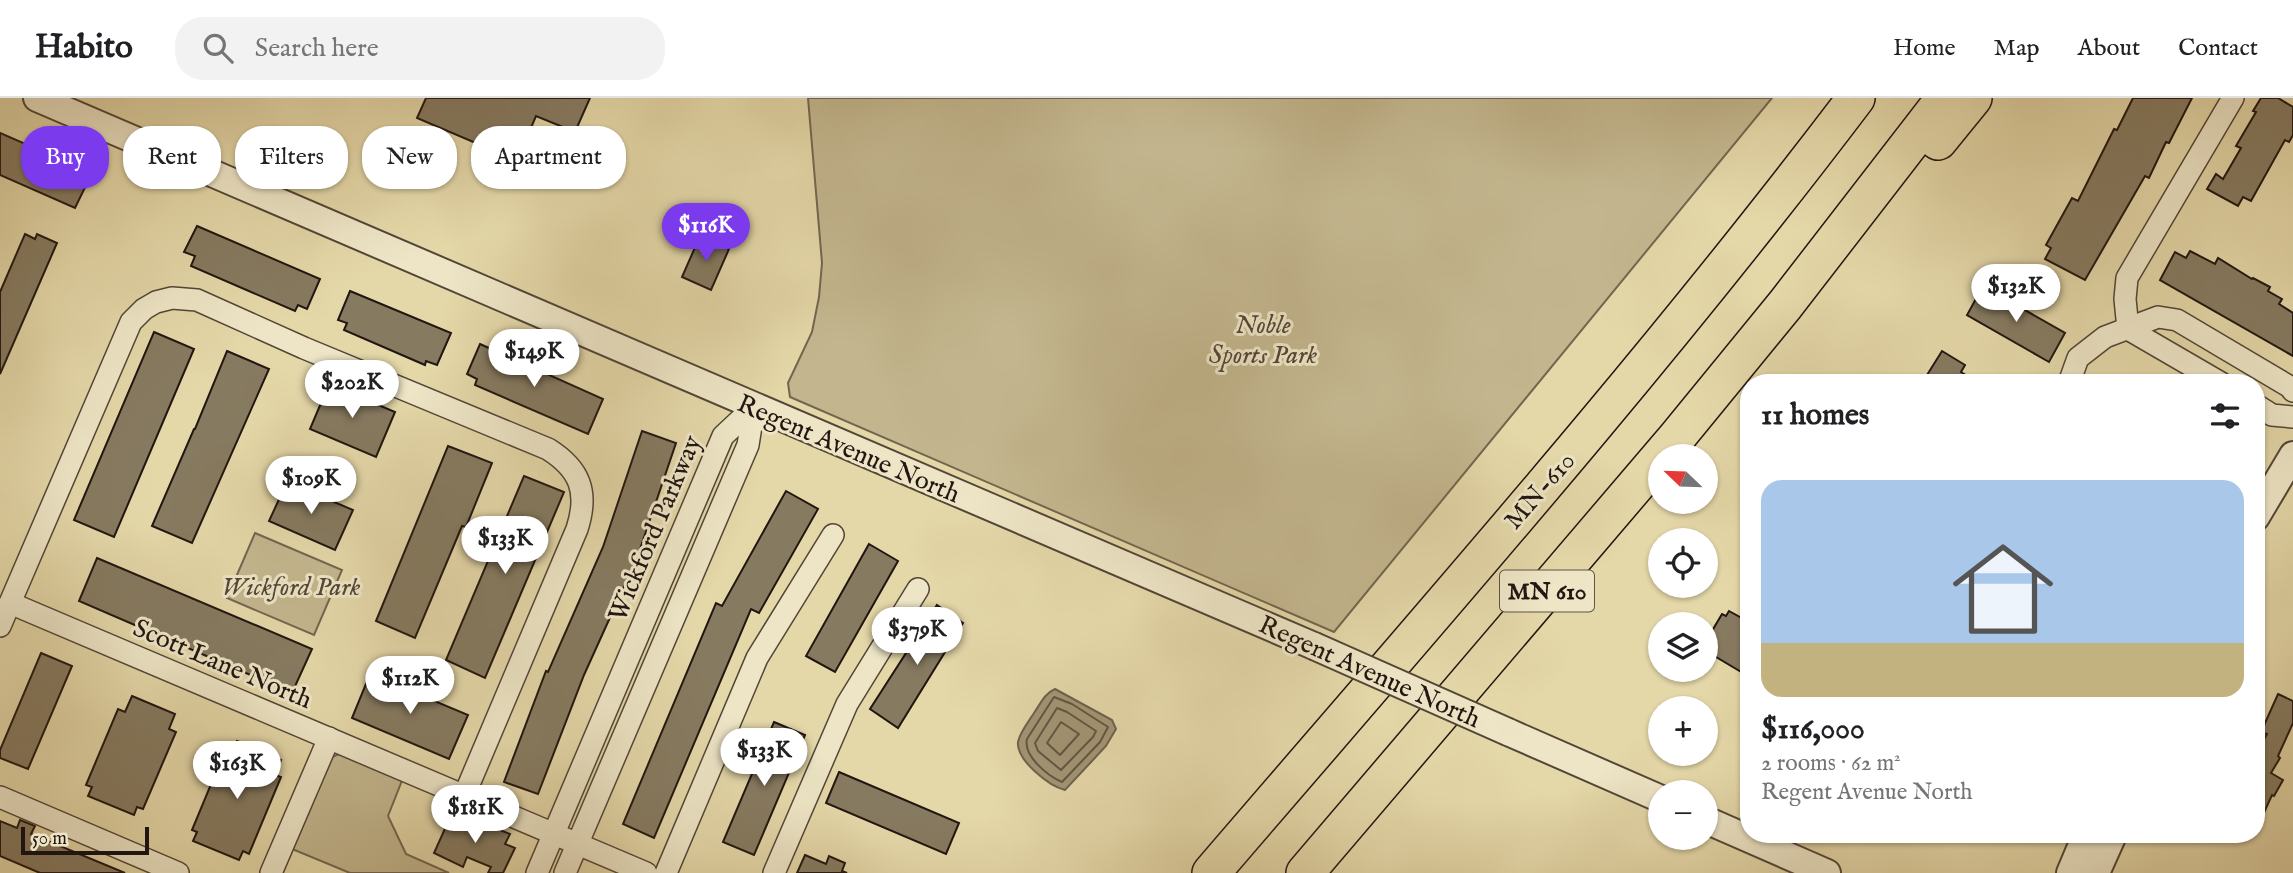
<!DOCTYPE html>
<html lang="en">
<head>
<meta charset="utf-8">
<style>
  :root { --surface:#fff; --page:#f2f2f2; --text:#202124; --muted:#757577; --line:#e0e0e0; --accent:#7c3aed }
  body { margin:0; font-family:"IM FELL English",serif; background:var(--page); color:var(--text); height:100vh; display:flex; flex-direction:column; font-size:26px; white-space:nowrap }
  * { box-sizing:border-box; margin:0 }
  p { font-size:23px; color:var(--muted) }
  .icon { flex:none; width:38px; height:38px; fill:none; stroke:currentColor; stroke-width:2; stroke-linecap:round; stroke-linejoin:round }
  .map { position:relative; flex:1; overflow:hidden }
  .details { position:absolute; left:1740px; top:276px; width:525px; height:469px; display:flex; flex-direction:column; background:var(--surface); border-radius:28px; box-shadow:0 2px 5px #0004 }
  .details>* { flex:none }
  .top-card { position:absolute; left:21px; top:28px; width:665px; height:63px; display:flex; gap:14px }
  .needle { width:46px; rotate:293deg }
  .controls { position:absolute; left:1648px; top:346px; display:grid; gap:14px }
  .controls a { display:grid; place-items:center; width:70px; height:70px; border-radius:50%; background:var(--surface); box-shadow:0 2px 5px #0004; font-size:35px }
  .scale { position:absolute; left:21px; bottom:18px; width:128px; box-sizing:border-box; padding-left:7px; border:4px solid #211611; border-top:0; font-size:19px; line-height:24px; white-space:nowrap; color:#211611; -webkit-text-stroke:5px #ede5c6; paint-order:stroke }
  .price { position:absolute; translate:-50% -60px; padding:0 16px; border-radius:24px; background:#fff; color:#222; font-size:23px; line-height:46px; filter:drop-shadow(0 2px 4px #0008) }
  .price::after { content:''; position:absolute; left:50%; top:42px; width:21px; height:16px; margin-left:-10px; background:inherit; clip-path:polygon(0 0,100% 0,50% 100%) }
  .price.selected { background:var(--accent); color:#fff }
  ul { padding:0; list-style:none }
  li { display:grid; align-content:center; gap:14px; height:371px; padding:0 21px }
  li+li { border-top:2px solid var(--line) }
  li span { display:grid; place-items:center; height:217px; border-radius:21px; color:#555 }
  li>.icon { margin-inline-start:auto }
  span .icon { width:126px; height:126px; fill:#fffc; stroke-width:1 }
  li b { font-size:30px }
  h2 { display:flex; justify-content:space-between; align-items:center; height:84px; padding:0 21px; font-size:30px }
  .chip { padding:0 24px; border-radius:28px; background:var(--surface); box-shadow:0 2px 5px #0004; font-size:24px; line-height:63px }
  .chip.selected { background:var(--accent); color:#fff }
  header { display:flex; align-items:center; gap:42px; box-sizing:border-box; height:98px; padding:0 35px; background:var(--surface); border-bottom:2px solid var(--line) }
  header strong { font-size:33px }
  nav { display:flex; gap:38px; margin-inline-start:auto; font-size:24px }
  .search { width:490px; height:63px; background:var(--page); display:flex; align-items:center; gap:18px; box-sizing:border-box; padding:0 24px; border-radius:28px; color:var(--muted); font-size:26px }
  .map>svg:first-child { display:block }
</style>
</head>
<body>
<header>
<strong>Habito</strong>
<div class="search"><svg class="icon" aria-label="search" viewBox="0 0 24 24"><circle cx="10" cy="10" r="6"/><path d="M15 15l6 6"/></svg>Search here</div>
<nav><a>Home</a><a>Map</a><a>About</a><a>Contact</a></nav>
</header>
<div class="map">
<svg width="2293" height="775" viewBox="0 0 2293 775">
  <rect width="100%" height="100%" fill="#e4d7a8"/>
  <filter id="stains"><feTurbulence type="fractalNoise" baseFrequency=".00286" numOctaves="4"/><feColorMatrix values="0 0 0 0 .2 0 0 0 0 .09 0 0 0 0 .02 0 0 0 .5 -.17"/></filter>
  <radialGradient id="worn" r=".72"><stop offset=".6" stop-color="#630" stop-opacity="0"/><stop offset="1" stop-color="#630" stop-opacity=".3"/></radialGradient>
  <g fill="#c3b68e" stroke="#726650" stroke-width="2">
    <polygon points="808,0 1772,0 1334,534 790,299 788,285 812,234 819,199 822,165"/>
    <polygon points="255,435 342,472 314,537 227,500"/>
    <polygon points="344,654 403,680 388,718 406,756 449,775 350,775 292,751 332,659"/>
  </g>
  <path fill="#a29575" stroke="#6e624d" stroke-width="2" d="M1055,591L1112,622L1116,631L1106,648L1065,692C1049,688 1016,662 1018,644C1020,634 1029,623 1034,615C1041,605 1044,596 1055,591Z"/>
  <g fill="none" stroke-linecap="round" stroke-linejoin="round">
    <g stroke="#625643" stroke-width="2">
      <path d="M1054,599L1072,606L1108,629L1100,644L1062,684C1048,678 1023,658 1027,641Z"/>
      <polygon points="1057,610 1067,614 1096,633 1093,639 1061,672 1038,653 1035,645"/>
      <polygon points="1061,624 1079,636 1060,657 1047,645"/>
    </g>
  </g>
  <g fill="#867a60" stroke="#211611" stroke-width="2">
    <polygon points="426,0 590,0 575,34 536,18 521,53 490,40 485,49 417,20"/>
    <polygon points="2133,0 2192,0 2169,45 2166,44 2149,80 2145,78 2085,182 2045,161 2051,150 2046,147 2072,100 2078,103 2114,31 2117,32"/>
    <polygon points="2261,0 2278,0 2293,9 2293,37 2289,44 2285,42 2251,103 2243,99 2238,108 2207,91 2216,76 2223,81 2241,50 2236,48 2256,14 2253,13"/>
    <polygon points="0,35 92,75 75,110 0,77"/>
    <polygon points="197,128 320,181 307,211 298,207 295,213 191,168 195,158 184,154"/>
    <polygon points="25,136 35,141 37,136 57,145 0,276 0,194"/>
    <polygon points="700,138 729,151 711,192 682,179"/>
    <polygon points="2190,153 2215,166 2218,160 2252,181 2253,180 2270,189 2268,193 2282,201 2279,206 2293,215 2293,258 2160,182 2175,154 2186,160"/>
    <polygon points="1983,188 2065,235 2049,264 1967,217"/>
    <polygon points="350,193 451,235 437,267 426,263 425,267 344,232 347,225 338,222"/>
    <polygon points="154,234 194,251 114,439 74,422"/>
    <polygon points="480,246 603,301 588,336 475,287 477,281 467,276"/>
    <polygon points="227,253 269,271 192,445 152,428 194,331 195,331"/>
    <polygon points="1942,253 1965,267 1961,274 1978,285 1922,285"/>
    <polygon points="329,286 395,314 376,359 310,331"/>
    <polygon points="642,333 676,345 637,460 584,577 538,696 504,684 546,573 548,574 603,449"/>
    <polygon points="448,348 492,365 466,429 462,428 415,540 376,523"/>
    <polygon points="524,378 564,394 485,580 446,562"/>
    <polygon points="287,384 353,412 335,452 269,423"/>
    <polygon points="786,393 818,411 759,515 751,511 654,740 623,726 716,505 722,508"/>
    <polygon points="869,446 898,463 835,574 806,558"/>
    <polygon points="97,460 312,551 292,595 79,503"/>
    <polygon points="937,507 963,525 898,630 870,611"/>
    <polygon points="1729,513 1747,523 1743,531 1748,534 1748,578 1706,553 1706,543 1722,516 1726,518"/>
    <polygon points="41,555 72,568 28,671 0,660 0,652"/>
    <polygon points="370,576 468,617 449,661 352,620"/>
    <polygon points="2278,596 2293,603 2293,625 2278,658 2280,660 2271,675 2283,682 2274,698 2272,697 2256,732 2256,655 2267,636 2261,634"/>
    <polygon points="132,598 175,616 169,631 176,634 143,711 137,709 134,717 88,698 92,689 86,687 118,611 125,614"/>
    <polygon points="774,624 805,637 754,757 723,744"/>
    <polygon points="237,643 281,662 275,677 281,679 249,756 243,753 239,762 193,743 197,734 192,732 224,655 231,658"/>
    <polygon points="839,674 959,725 946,756 826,705"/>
    <polygon points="452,715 488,732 490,728 510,736 505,746 515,750 503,775 488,775 491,769 467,759 463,769 434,755"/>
    <polygon points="20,722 35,728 31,736 125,775 40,775 0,758 0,723 17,730"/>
    <polygon points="805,757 826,766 829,758 845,765 842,773 847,775 797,775"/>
  </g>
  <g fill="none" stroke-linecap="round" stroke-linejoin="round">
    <g stroke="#524637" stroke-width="24">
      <g id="minor">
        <polyline points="2128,231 2125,201 2127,180 2233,0"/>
        <polyline points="2128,231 2221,285"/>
        <polyline points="2069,285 2078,260 2105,239 2158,219 2177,222 2290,289 2293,293"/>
        <polyline points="2256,307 2272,317 2293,319"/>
        <polyline points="10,505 646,775"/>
        <path d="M0,528L131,224L144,211L156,204L172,200L197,202L304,250L548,351C580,371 589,394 577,431L464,698"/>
        <polyline points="0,699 178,775"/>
        <polyline points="271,775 329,640"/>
        <polyline points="537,775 723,338 754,309"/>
        <polyline points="565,775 748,347 754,309"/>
        <polyline points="666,775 757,560 833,437"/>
        <polyline points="774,775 847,606 918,491"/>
      </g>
    </g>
    <g stroke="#524637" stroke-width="30">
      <g id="tertiary">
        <polyline points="37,0 1314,548"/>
        <polyline points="2256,419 2293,357"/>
        <polyline points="1508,634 1661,701"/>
        <polyline points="1706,722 1827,775"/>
        <polyline points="2070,775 2086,737"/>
        <polyline points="2096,775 2113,737"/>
      </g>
    </g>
    <g stroke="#211611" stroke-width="40">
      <g id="motorway">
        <polyline points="1938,43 1973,0"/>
        <path d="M1211,775C1430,520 1653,268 1856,0"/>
        <polyline points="1305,775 1677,339 1785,207 1945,0"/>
      </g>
    </g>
    <use href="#minor" stroke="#ede5c6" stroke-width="21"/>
    <use href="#tertiary" stroke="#ede5c6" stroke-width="26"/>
    <use href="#motorway" stroke="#e4d7a8" stroke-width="37"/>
    <g stroke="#524637" stroke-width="30" stroke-linecap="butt">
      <polyline id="tertiary-bridge" points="1314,548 1508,634"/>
    </g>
    <use href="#tertiary-bridge" stroke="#ede5c6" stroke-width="26"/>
  </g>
  <g text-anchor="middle" stroke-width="6" stroke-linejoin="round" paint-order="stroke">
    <rect fill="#ede5c6" stroke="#5e5447" stroke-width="2" x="1500" y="472.5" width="94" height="41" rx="5"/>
    <g font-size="24" font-weight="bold" fill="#211611">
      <text x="1547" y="501">MN 610</text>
    </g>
    <g font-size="26" font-style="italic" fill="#524636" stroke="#ede5c6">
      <text x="1263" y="235">Noble<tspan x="1263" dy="30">Sports Park</tspan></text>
      <text x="291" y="497">Wickford Park</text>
    </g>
    <g font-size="26" fill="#211611" stroke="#ede5c6">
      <text transform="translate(849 350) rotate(23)" y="9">Regent Avenue North</text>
      <text transform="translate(1539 392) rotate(-49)" y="9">MN-610</text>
      <text transform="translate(654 430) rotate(-67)" y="9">Wickford Parkway</text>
      <text transform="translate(223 565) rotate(23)" y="9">Scott Lane North</text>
      <text transform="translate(1370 573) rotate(24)" y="9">Regent Avenue North</text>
    </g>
  </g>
  <rect width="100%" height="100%" filter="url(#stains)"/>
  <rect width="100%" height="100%" fill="url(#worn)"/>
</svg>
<div class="controls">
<a><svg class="needle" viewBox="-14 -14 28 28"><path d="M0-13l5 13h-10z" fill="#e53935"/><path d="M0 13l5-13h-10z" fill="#757577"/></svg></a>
<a><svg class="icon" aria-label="locate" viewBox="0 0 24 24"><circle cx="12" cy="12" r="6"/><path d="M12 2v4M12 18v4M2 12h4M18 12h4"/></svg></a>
<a><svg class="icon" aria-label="layers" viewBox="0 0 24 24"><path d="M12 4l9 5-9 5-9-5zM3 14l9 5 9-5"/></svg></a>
<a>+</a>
<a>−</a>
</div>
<div class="scale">50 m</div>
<b class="price selected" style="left:706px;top:165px">$116K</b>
<b class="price" style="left:2016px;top:226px">$132K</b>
<b class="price" style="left:534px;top:291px">$149K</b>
<b class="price" style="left:352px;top:322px">$202K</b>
<b class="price" style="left:311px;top:418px">$109K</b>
<b class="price" style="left:505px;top:478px">$133K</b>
<b class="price" style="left:917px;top:569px">$379K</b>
<b class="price" style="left:410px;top:618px">$112K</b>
<b class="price" style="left:764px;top:690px">$133K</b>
<b class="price" style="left:237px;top:703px">$163K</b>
<b class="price" style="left:475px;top:747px">$181K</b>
<div class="top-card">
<a class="chip selected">Buy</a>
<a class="chip">Rent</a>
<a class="chip">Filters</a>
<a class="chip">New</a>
<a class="chip">Apartment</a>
</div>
<section class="details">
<h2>11 homes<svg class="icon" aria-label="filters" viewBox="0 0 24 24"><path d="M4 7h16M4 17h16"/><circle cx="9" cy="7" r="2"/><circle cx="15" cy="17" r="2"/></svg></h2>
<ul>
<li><span style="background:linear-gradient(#a9c7e8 75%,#c2b280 0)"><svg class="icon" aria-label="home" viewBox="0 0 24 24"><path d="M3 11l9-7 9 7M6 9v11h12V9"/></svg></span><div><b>$116,000</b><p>2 rooms · 62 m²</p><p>Regent Avenue North</p></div></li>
</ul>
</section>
</div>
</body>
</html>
